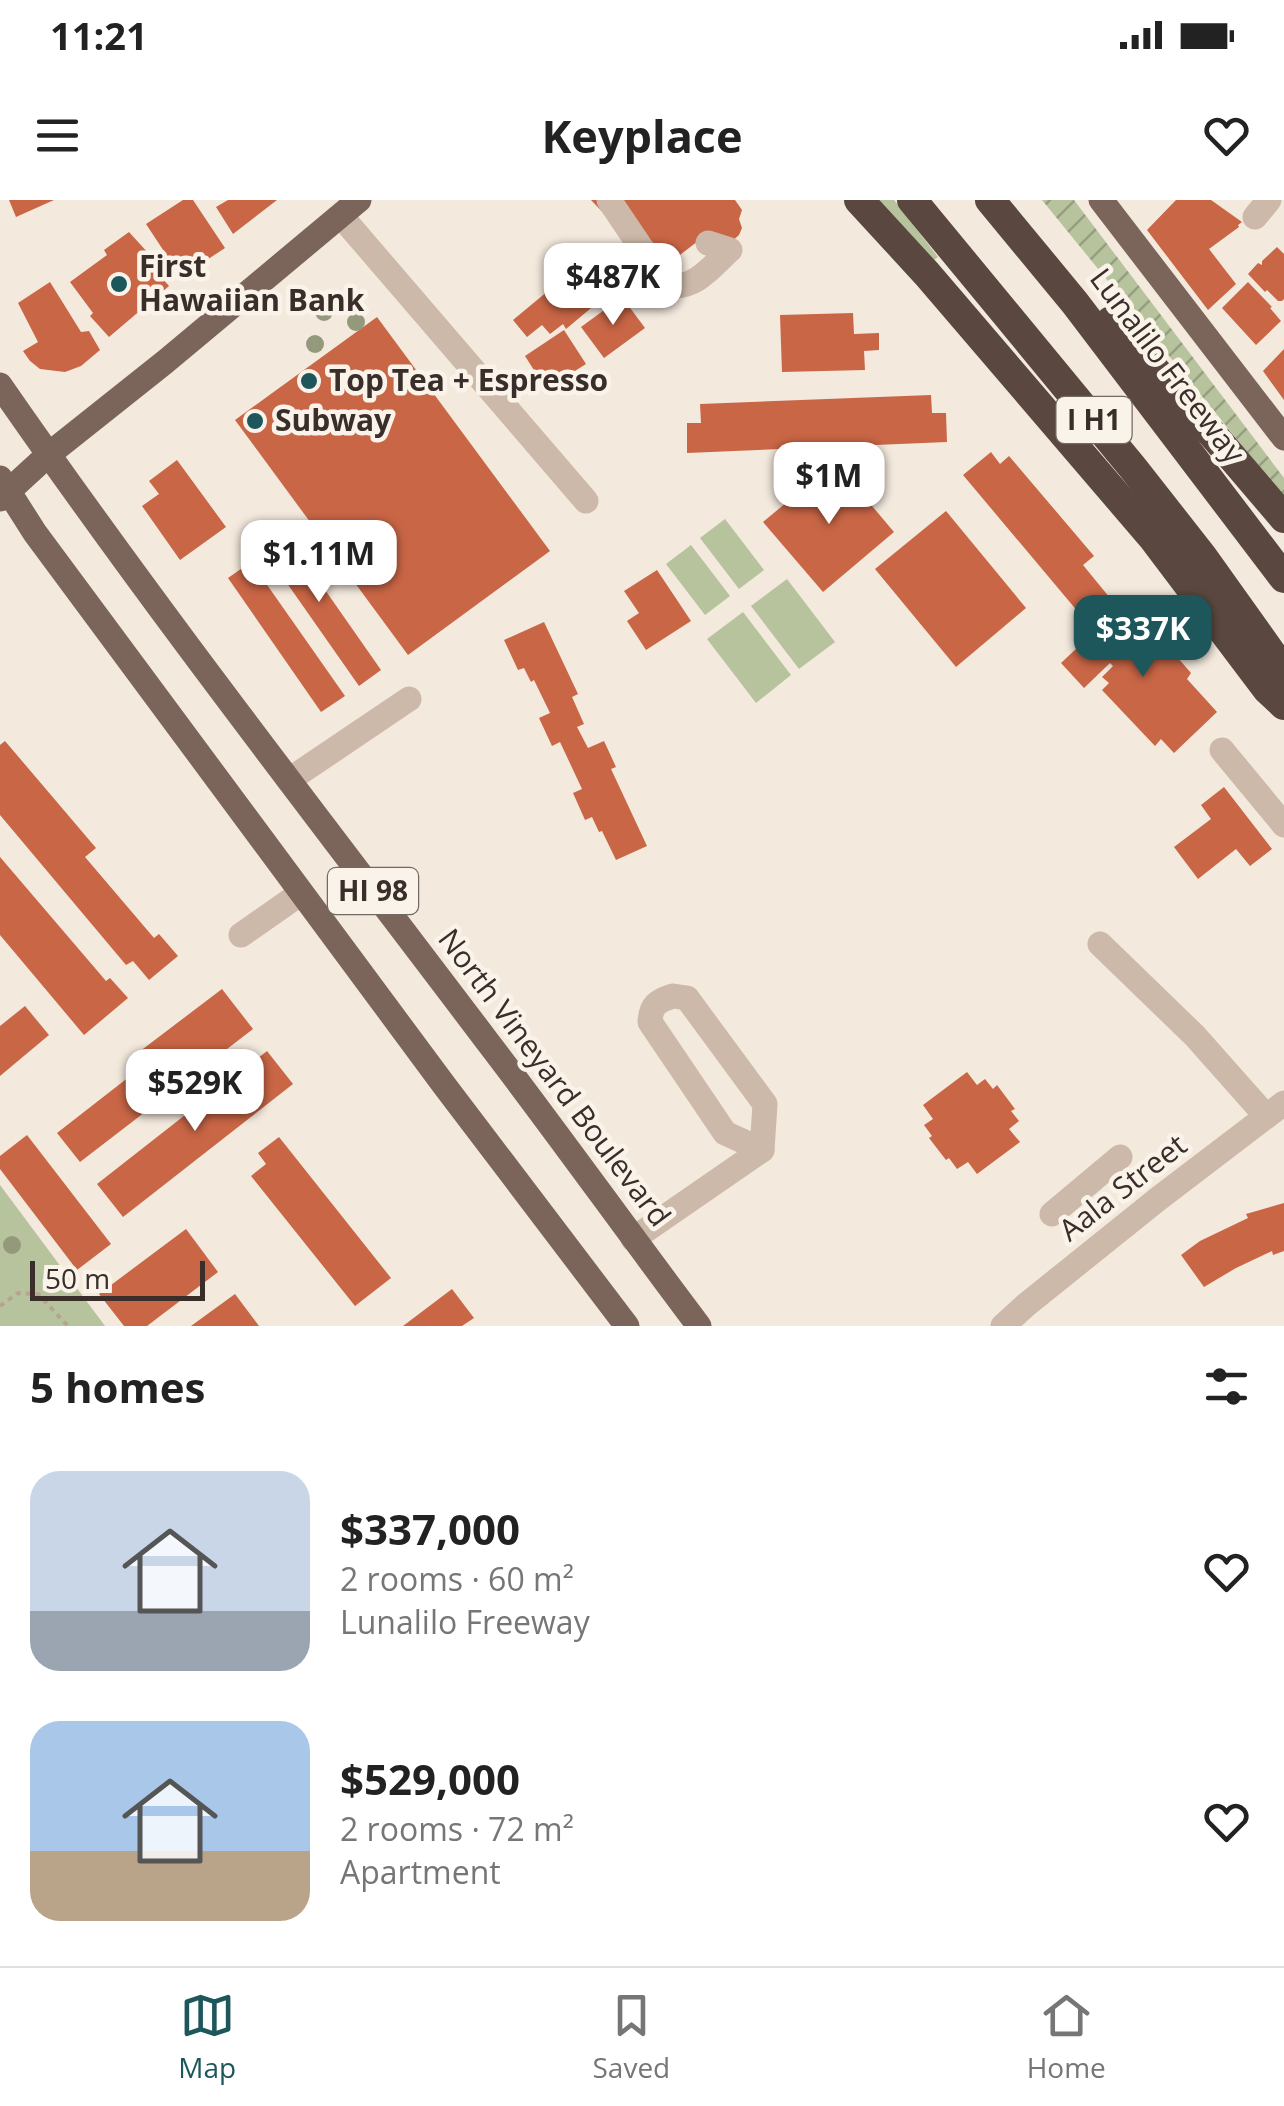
<!DOCTYPE html>
<html lang="en">
<head>
<meta charset="utf-8">
<style>
  :root { --surface:#fff; --page:#f6f6f6; --text:#222; --muted:#767676; --line:#e0e0e0; --accent:#1d575b }
  body { margin:0; font-family:"Open Sans",sans-serif; background:var(--page); color:var(--text); height:100vh; display:flex; flex-direction:column; font-size:38px; white-space:nowrap }
  * { box-sizing:border-box; margin:0 }
  p { font-size:32px; color:var(--muted) }
  .icon { flex:none; width:55px; height:55px; fill:none; stroke:currentColor; stroke-width:2; stroke-linecap:round; stroke-linejoin:round }
  .map { position:relative; height:1126px; overflow:hidden }
  .side { display:flex; flex-direction:column; background:var(--surface); flex:1 }
  .side>* { flex:none }
  .scale { position:absolute; left:30px; bottom:25px; width:175px; box-sizing:border-box; padding-left:10px; border:5px solid #392e29; border-top:0; font-size:28px; line-height:35px; white-space:nowrap; color:#392e29; -webkit-text-stroke:8px #faf3ea; paint-order:stroke }
  .price { position:absolute; translate:-50% -85px; padding:0 22px; border-radius:20px; background:#fff; color:#222; font-size:32px; line-height:65px; filter:drop-shadow(0 2px 5px #0008) }
  .price::after { content:''; position:absolute; left:50%; top:60px; width:30px; height:22px; margin-left:-15px; background:inherit; clip-path:polygon(0 0,100% 0,50% 100%) }
  .price.on { background:var(--accent); color:#fff }
  ul { padding:0; list-style:none }
  li { display:flex; align-items:center; gap:30px; height:250px; padding:0 30px }
  li span { display:grid; place-items:center; flex:none; width:280px; height:200px; border-radius:30px; color:#555 }
  li>.icon { margin-inline-start:auto }
  span .icon { width:120px; height:120px; fill:#fffc; stroke-width:1 }
  li b { font-size:42px }
  h2 { display:flex; justify-content:space-between; align-items:center; height:120px; padding:0 30px; font-size:42px }
  .status { display:flex; justify-content:space-between; align-items:center; height:70px; padding:0 50px; background:var(--surface); direction:ltr }
  .status svg { height:28px; fill:currentColor }
  header { display:flex; justify-content:space-between; align-items:center; height:130px; padding:0 30px; background:var(--surface); font-size:45px; font-weight:700 }
  .tab-bar { display:flex; justify-content:space-around; align-items:center; height:140px; border-top:2px solid var(--line); background:var(--surface); font-size:28px; color:var(--muted) }
  .tab-bar a { display:grid; justify-items:center; gap:5px }
  .tab-bar .on { color:var(--accent) }
  .map>svg:first-child { display:block }
</style>
</head>
<body>
<div class="status"><b>11:21</b><svg viewBox="0 0 49 12"><path d="M0 12V9h3v3zM5 12V6h3v6zM10 12V3h3v9zM15 12V0h3v12zM26 1h20v11H26zM47 4h2v5h-2z"/></svg></div>
<header><svg class="icon" aria-label="menu" viewBox="0 0 24 24"><path d="M4 6h16M4 12h16M4 18h16"/></svg>Keyplace<svg class="icon" aria-label="heart" viewBox="0 0 24 24"><path d="M12 20l-8-8c-3-5 5-10 8-4 3-6 11-1 8 4z"/></svg></header>
<div class="map">
<svg width="1284" height="1126" viewBox="0 0 1284 1126">
  <defs>
    <pattern id="garden-furrows" width="10" height="10" patternUnits="userSpaceOnUse" patternTransform="scale(2.5)"><rect width="10" height="10" fill="#b6c39d"/><path d="M-1 1l2-2M0 10L10 0M9 11l2-2" fill="none" stroke="#959f80"/></pattern>
  </defs>
  <rect width="100%" height="100%" fill="#f3e9dd"/>
  <g fill="#b6c39d">
    <polygon points="877,0 894,0 938,57 934,60"/>
    <polygon points="725,319 764,370 739,389 700,338"/>
    <polygon points="691,345 730,396 705,415 666,364"/>
    <polygon points="787,379 835,442 799,469 751,406"/>
    <polygon points="743,412 791,475 756,503 707,439"/>
    <polygon points="0,985 105,1126 0,1126"/>
  </g>
  <polygon fill="url(#garden-furrows)" points="1042,0 1074,0 1284,278 1284,297"/>
  <g fill="#c96646">
    <polygon points="9,0 54,0 16,17"/>
    <polygon points="183,0 193,0 225,48 181,77 146,24"/>
    <polygon points="228,0 277,0 233,34 216,7"/>
    <polygon points="591,0 735,0 742,10 739,19 742,28 739,35 718,54 702,38 659,71"/>
    <polygon points="1176,0 1211,0 1242,22 1238,25 1239,27 1209,49 1236,84 1208,110 1147,30"/>
    <polygon points="129,32 160,66 155,70 169,86 109,137 90,116 93,113 70,82 107,55 104,50"/>
    <polygon points="601,47 627,78 566,129 563,124 550,134 542,125 527,137 513,120"/>
    <polygon points="1277,47 1284,54 1284,99 1282,101 1278,101 1267,90 1265,92 1248,74 1258,63 1262,65 1262,61"/>
    <polygon points="50,82 81,132 89,131 100,150 81,166 65,172 40,169 30,161 23,151 38,142 18,103"/>
    <polygon points="1248,82 1272,107 1270,108 1281,121 1256,145 1222,108"/>
    <polygon points="622,97 645,128 604,158 581,127"/>
    <polygon points="853,113 854,134 879,133 879,150 864,151 865,170 782,172 780,115"/>
    <polygon points="377,117 550,351 408,455 235,220"/>
    <polygon points="564,130 586,164 546,189 525,156"/>
    <polygon points="1284,149 1284,200 1263,171"/>
    <polygon points="931,195 932,213 946,213 947,242 687,253 687,223 701,223 700,204"/>
    <polygon points="991,252 1000,264 1009,256 1094,356 1083,365 1110,398 1084,419 963,275"/>
    <polygon points="177,260 226,327 180,360 142,306 159,294 149,281"/>
    <polygon points="835,262 894,332 823,392 763,322"/>
    <polygon points="946,311 1026,408 956,467 875,369"/>
    <polygon points="279,324 381,470 359,486 256,339"/>
    <polygon points="251,362 345,496 321,512 228,378"/>
    <polygon points="657,370 691,421 646,450 627,421 639,413 624,391"/>
    <polygon points="1132,409 1139,416 1142,414 1160,433 1158,435 1191,473 1187,479 1217,512 1174,553 1161,539 1155,546 1102,490 1109,483 1102,477 1113,466 1110,463 1084,488 1061,463 1093,433 1100,439 1103,436 1100,434 1120,415 1123,418"/>
    <polygon points="544,422 578,494 572,497 584,524 577,527 588,548 604,541 616,567 611,569 647,646 616,660 602,631 599,632 592,617 585,620 573,593 582,589 560,542 552,546 539,518 550,513 534,480 531,482 524,468 518,470 504,440"/>
    <polygon points="5,541 96,648 85,657 154,738 159,734 178,756 149,780 133,761 126,765 0,615 0,545"/>
    <polygon points="1224,587 1272,649 1250,666 1236,649 1198,679 1174,647 1211,619 1201,605"/>
    <polygon points="0,657 106,781 110,778 128,798 84,835 0,735"/>
    <polygon points="222,789 253,829 80,962 57,933 143,866 135,855"/>
    <polygon points="25,806 49,835 0,876 0,826"/>
    <polygon points="267,851 293,884 123,1017 97,984"/>
    <polygon points="967,872 977,885 985,879 993,889 997,885 1015,909 1011,911 1019,921 1009,929 1020,942 977,974 968,962 957,969 949,958 946,960 929,938 932,936 924,925 933,919 923,905"/>
    <polygon points="27,935 111,1044 77,1070 0,969 0,956"/>
    <polygon points="279,937 391,1078 355,1106 251,976 266,964 258,953"/>
    <polygon points="1284,1003 1284,1051 1273,1055 1272,1051 1236,1068 1204,1087 1181,1055 1200,1041 1248,1018 1246,1014"/>
    <polygon points="186,1029 218,1072 147,1126 124,1126 99,1094"/>
    <polygon points="452,1089 474,1118 462,1126 403,1126"/>
    <polygon points="235,1094 259,1126 191,1126"/>
  </g>
  <g fill="none" stroke-linecap="round" stroke-linejoin="round">
    <polyline stroke="#b8a393" stroke-width="4" stroke-dasharray="5 5" stroke-linecap="butt" points="0,1106 18,1093 38,1094 68,1126"/>
    <g stroke="#ccb9a9" stroke-width="25">
      <path d="M609,0L640,46L670,85C695,90 713,65 730,50L708,43"/>
      <polyline points="341,16 586,301"/>
      <polyline points="1255,17 1269,0"/>
      <polyline points="1222,550 1284,625"/>
      <polyline points="289,580 409,499"/>
      <polyline points="241,735 301,693"/>
      <polyline points="1100,744 1195,836 1266,916"/>
      <path d="M673,796L687,798L765,904L762,950L725,933L650,822C651,805 657,801 673,796Z"/>
      <polyline points="1052,1014 1120,957"/>
      <polyline points="633,1039 762,950"/>
      <polyline points="1003,1126 1026,1105 1158,999 1284,903"/>
    </g>
    <g stroke="#7b655a" stroke-width="25">
      <polyline points="1101,0 1284,238"/>
      <path d="M0,185C155,409 323,624 487,841C559,935 628,1032 699,1126"/>
      <polyline points="0,278 35,333 444,885 627,1126"/>
      <polyline points="0,299 48,255 165,162 359,0"/>
    </g>
    <g stroke="#5a4840" stroke-width="30">
      <polyline points="859,0 927,74 1153,338 1267,489 1284,505"/>
      <polyline points="912,0 1133,268 1202,356 1284,471"/>
      <polyline points="990,0 1075,103 1284,378"/>
      <polyline points="1111,121 1215,237 1284,318"/>
    </g>
  </g>
  <g fill="#94997c">
    <circle cx="324" cy="112" r="9"/>
    <circle cx="356" cy="122" r="9"/>
    <circle cx="315" cy="144" r="9"/>
    <circle cx="12" cy="1045" r="9"/>
  </g>
  <g fill="#1d575b" stroke="#faf3ea" stroke-width="4">
    <circle cx="119" cy="84" r="10"/>
    <circle cx="309" cy="181" r="10"/>
    <circle cx="255" cy="221" r="10"/>
  </g>
  <g text-anchor="middle" stroke-width="9" stroke-linejoin="round" paint-order="stroke">
    <g fill="#faf3ea" stroke="#736963" stroke-width="2.5">
      <rect x="1056.5" y="197" width="75" height="46" rx="8"/>
      <rect x="328" y="668" width="90" height="46" rx="8"/>
    </g>
    <g font-size="28" font-weight="bold" fill="#392e29">
      <text x="1094" y="230">I H1</text>
      <text x="373" y="701">HI 98</text>
    </g>
    <g font-size="30" font-weight="bold" fill="#392e29" stroke="#faf3ea" text-anchor="start">
      <text x="139" y="77">First<tspan x="139" dy="34">Hawaiian Bank</tspan></text>
      <text x="329" y="191">Top Tea + Espresso</text>
      <text x="275" y="231">Subway</text>
    </g>
    <g font-size="30" fill="#392e29" stroke="#faf3ea">
      <text transform="translate(1167 166) rotate(53)" y="10">Lunalilo Freeway</text>
      <text transform="translate(554 878) rotate(53)" y="10">North Vineyard Boulevard</text>
      <text transform="translate(1123 988) rotate(-38)" y="10">Aala Street</text>
    </g>
  </g>
</svg>
<div class="scale">50 m</div>
<b class="price" style="left:613px;top:128px">$487K</b>
<b class="price" style="left:829px;top:327px">$1M</b>
<b class="price" style="left:319px;top:405px">$1.11M</b>
<b class="price on" style="left:1143px;top:480px">$337K</b>
<b class="price" style="left:195px;top:934px">$529K</b>
</div>
<section class="side">
<h2>5 homes<svg class="icon" aria-label="filters" viewBox="0 0 24 24"><path d="M4 7h16M4 17h16"/><circle cx="9" cy="7" r="2"/><circle cx="15" cy="17" r="2"/></svg></h2>
<ul>
<li><span style="background:linear-gradient(#c9d6e8 70%,#9aa5b1 0)"><svg class="icon" aria-label="home" viewBox="0 0 24 24"><path d="M3 11l9-7 9 7M6 9v11h12V9"/></svg></span><div><b>$337,000</b><p>2 rooms · 60 m²</p><p>Lunalilo Freeway</p></div><svg class="icon" aria-label="heart" viewBox="0 0 24 24"><path d="M12 20l-8-8c-3-5 5-10 8-4 3-6 11-1 8 4z"/></svg></li>
<li><span style="background:linear-gradient(#a9c7e8 65%,#b9a48a 0)"><svg class="icon" aria-label="home" viewBox="0 0 24 24"><path d="M3 11l9-7 9 7M6 9v11h12V9"/></svg></span><div><b>$529,000</b><p>2 rooms · 72 m²</p><p>Apartment</p></div><svg class="icon" aria-label="heart" viewBox="0 0 24 24"><path d="M12 20l-8-8c-3-5 5-10 8-4 3-6 11-1 8 4z"/></svg></li>
</ul>
</section>
<nav class="tab-bar">
<a class="on"><svg class="icon" aria-label="map" viewBox="0 0 24 24"><path d="M3 6l6-2 6 2 6-2v14l-6 2-6-2-6 2zM9 4v14M15 6v14"/></svg>Map</a>
<a><svg class="icon" aria-label="saved" viewBox="0 0 24 24"><path d="M7 4h10v16l-5-4-5 4z"/></svg>Saved</a>
<a><svg class="icon" aria-label="home" viewBox="0 0 24 24"><path d="M3 11l9-7 9 7M6 9v11h12V9"/></svg>Home</a>
</nav>
</body>
</html>
